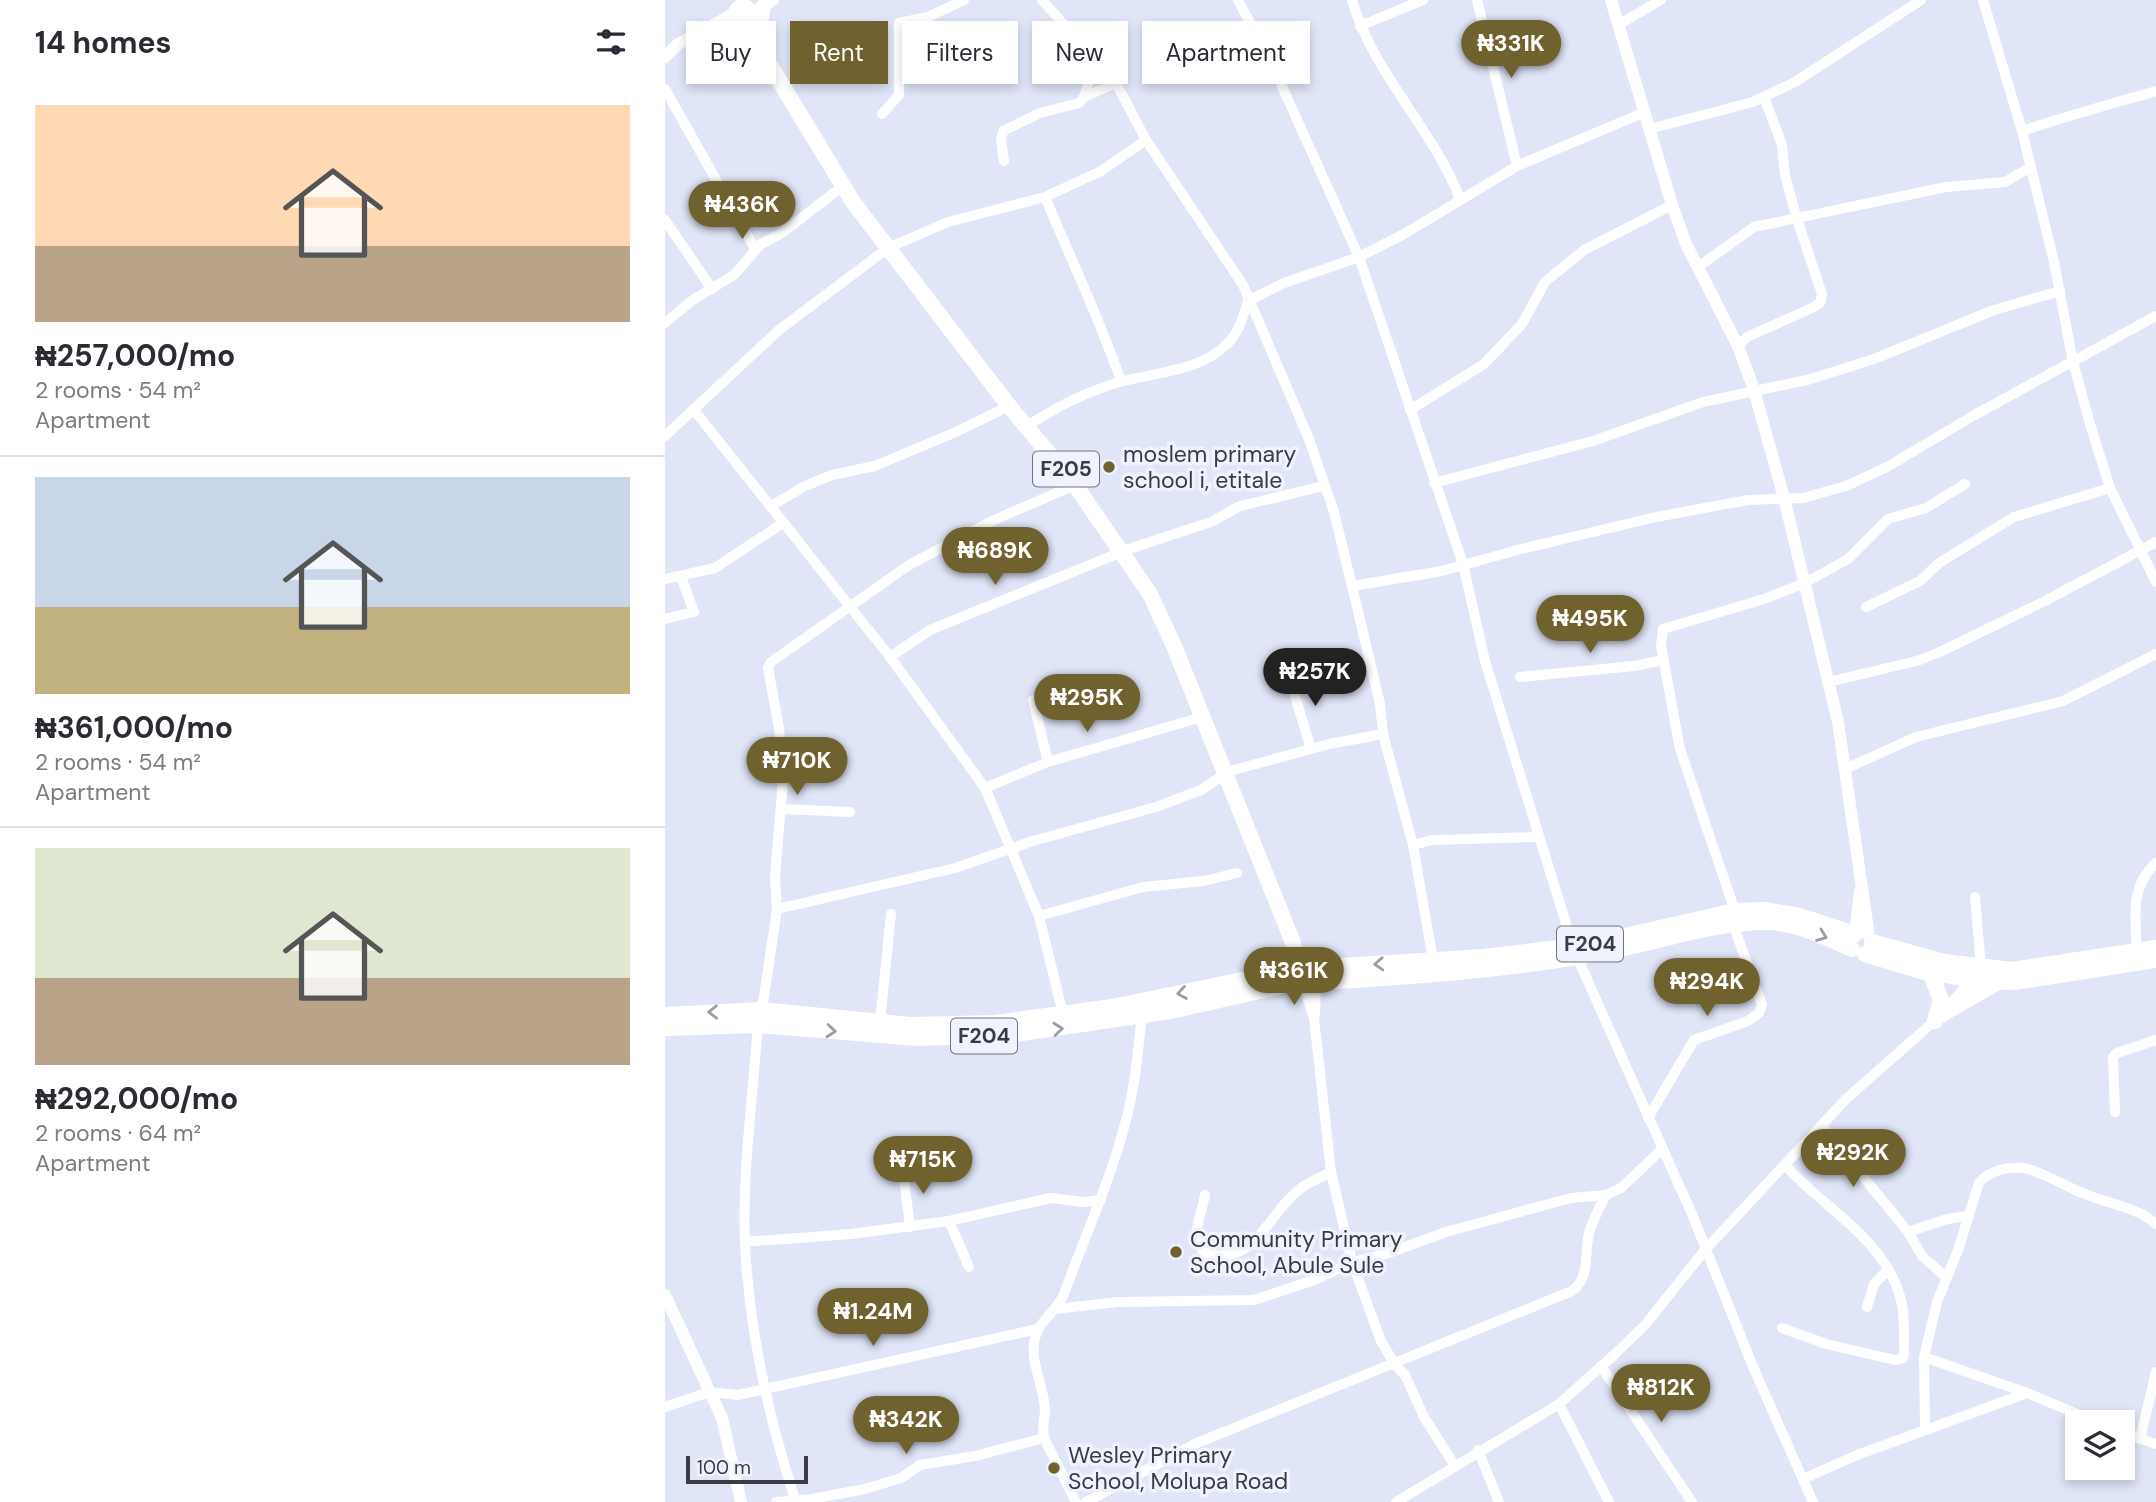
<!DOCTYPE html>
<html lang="en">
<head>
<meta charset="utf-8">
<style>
  :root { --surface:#fff; --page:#f7f7f7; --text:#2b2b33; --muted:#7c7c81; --line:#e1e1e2; --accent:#70622f }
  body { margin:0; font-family:"DM Sans",sans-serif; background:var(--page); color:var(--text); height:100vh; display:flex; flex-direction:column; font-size:26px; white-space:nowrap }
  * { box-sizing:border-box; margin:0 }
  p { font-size:23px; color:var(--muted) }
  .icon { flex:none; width:38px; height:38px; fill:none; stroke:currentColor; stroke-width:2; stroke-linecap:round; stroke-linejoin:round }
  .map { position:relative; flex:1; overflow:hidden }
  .panel { display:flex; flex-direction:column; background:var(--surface); width:665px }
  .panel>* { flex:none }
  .top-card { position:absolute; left:21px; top:21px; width:665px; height:63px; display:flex; gap:14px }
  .fabs { position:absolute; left:1400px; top:1410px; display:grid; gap:14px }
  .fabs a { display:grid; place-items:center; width:70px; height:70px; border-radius:0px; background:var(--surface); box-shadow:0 4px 10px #0003; font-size:35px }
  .scale { position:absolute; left:21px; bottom:18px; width:122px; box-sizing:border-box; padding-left:7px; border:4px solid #3b3c43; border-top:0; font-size:19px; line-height:24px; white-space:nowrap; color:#3b3c43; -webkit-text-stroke:5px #f0f3fe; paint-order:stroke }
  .price { position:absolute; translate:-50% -60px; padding:0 16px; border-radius:24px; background:var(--accent); color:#fff; font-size:23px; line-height:46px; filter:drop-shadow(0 2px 4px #0008) }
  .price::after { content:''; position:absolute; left:50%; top:42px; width:21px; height:16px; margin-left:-10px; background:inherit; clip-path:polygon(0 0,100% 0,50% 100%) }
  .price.selected { background:#222; color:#fff }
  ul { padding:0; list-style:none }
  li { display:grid; align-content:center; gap:14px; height:371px; padding:0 35px }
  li+li { border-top:2px solid var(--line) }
  li span { display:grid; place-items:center; height:217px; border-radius:0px; color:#555 }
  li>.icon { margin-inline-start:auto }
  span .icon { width:126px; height:126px; fill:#fffc; stroke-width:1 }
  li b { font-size:30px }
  h2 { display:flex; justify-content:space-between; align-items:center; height:84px; padding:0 35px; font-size:30px }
  .tag { padding:0 24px; border-radius:0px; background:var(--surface); box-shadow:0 4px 10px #0003; font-size:24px; line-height:63px }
  .tag.selected { background:var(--accent); color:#fff }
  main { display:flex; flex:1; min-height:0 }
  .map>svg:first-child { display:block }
</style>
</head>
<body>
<main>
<section class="panel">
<h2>14 homes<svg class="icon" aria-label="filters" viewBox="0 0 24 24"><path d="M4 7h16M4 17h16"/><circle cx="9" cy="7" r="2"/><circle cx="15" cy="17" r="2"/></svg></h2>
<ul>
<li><span style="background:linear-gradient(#ffd9b3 65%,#b9a48a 0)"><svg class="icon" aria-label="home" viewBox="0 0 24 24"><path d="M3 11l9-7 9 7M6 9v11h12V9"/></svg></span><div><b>₦257,000/mo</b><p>2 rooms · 54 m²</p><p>Apartment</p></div></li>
<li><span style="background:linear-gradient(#c9d6e8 60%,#c2b280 0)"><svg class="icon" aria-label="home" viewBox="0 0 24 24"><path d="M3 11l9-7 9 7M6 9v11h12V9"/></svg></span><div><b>₦361,000/mo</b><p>2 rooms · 54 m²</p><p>Apartment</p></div></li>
<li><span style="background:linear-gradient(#dfe7d0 60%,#b9a48a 0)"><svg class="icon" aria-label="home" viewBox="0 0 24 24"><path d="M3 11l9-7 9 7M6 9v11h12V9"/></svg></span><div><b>₦292,000/mo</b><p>2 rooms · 64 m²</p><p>Apartment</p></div></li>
</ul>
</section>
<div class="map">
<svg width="1491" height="1502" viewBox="0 0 1491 1502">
  <rect width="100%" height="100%" fill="#e0e5f7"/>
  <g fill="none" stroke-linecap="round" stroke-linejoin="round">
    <g stroke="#fff" stroke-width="10">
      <polyline points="377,0 451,83 481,140 578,285 644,439 669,512 687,586 715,704 718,734 748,845 768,960"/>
      <polyline points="573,0 611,73 694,257 798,564 820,661 908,946"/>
      <path d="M687,0C708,74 768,128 795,199"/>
      <polyline points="812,0 852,166"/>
      <polyline points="1318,0 1357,131 1389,262 1408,362 1425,424 1445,488 1491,582"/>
      <polyline points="953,25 996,0"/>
      <polyline points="695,26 758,0"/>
      <polyline points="0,89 90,249"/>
      <polyline points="419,97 451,83"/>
      <polyline points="217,114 234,95 234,23 263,17 299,0"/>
      <polyline points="984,129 1088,102 1130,82 1256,0"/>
      <path d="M1357,131C1401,116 1446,104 1491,91"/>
      <polyline points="339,161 336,140 338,131 375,113 414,103 419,97 430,62"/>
      <path d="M380,197C406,259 434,318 456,381"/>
      <polyline points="0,220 47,289"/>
      <polyline points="1033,267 1089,227 1281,187 1340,182 1364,168"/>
      <polyline points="0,323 29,299 69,275 96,244 117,233 178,186"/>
      <polyline points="1073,346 1082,337 1147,308 1155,303 1157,294 1131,216 1120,175 1117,145 1099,97"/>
      <polyline points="29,410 225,657 320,788 374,916 398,1014"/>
      <polyline points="745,410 819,364 857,324 880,282 919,250 1007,205"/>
      <path d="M367,423C395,405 423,391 455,382C491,372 534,372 562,344C574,333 578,316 583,301L619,283L694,257L741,233L852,166L980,112"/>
      <polyline points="0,436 114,330 223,248 283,222 380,197 436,171 481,140"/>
      <polyline points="769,483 928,441 1038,402 1146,379 1209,359 1329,310 1395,291"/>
      <polyline points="106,506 140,486 167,475 210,466 291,432 344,406"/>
      <polyline points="0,579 50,568 118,523"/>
      <polyline points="687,586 777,571 856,549 991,517 1083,500 1138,498 1181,486 1222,467 1313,413 1491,316"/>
      <polyline points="1201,607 1255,581 1274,563 1349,517 1445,488"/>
      <polyline points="0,619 29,612 16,577"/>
      <polyline points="225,657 265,630 464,549 546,522 575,506 658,486"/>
      <polyline points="624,676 646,749"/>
      <polyline points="855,677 969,666 999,660"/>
      <polyline points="1164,682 1255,660 1279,650 1380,601 1491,542"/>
      <polyline points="368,700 383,762"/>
      <polyline points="1180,769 1251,737 1398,701 1491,654"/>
      <polyline points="569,770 664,744 718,734"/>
      <polyline points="320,788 383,762 537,717"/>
      <polyline points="116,809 185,812"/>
      <polyline points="748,845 768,840 873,837"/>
      <polyline points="1310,897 1316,967"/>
      <polyline points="112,909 290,868 368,841 491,807 536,790 561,773"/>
      <polyline points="1070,911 1015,749 996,646 998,629 1099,599 1140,583 1183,559 1223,519 1261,508 1300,484"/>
      <polyline points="374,916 478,887 538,881 572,873"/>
      <path d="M1472,950C1470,918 1465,886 1491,863"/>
      <polyline points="912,957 1027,1214 1088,1367 1148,1502"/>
      <polyline points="638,985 649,1018 666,1172 687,1262 716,1341 730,1365 740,1375 759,1417 790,1466"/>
      <polyline points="1284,1006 1307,979"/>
      <polyline points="97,1010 112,909 110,878 118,779 114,728 103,668 106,662 244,565 329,520 410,485"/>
      <polyline points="650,1014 651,985"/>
      <polyline points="215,1022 226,914"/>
      <path d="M93,1025C88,1094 77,1175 80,1243C84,1330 103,1416 130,1499"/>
      <polyline points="1450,1112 1448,1057 1452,1053 1491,1040"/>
      <polyline points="983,1118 1029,1040 1083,1021 1094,1013 1097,1005 1068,924"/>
      <polyline points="1157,1126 1243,1232 1257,1256 1282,1278"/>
      <polyline points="238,1171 245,1227"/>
      <path d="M540,1195C536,1218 525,1230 539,1253C590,1269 602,1213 636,1188C645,1182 656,1177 666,1172"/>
      <polyline points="284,1221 304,1267"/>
      <polyline points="1243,1232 1282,1219 1304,1216"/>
      <polyline points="80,1242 186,1234 284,1221 386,1198 418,1202 436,1200"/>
      <polyline points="1202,1307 1209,1284 1222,1271"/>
      <polyline points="390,1309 453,1302 589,1300 652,1279 687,1262 721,1254 781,1232 906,1198 941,1195"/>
      <path d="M1117,1328L1161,1344L1230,1360L1238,1358L1239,1353C1239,1337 1240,1320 1237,1304C1223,1240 1160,1210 1120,1165"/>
      <polyline points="1259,1357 1362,1393 1434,1423"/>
      <polyline points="936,1366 1027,1502"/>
      <polyline points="894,1404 944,1502"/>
      <polyline points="0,1407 44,1392 73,1395 373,1329"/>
      <path d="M1260,1429L1259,1357L1272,1302L1293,1250L1314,1183C1323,1171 1344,1166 1359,1168C1379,1172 1401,1187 1420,1194C1444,1204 1472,1207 1491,1224"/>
      <polyline points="1458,1432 1491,1444"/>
      <polyline points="1475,1439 1491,1372"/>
      <polyline points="813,1450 834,1502"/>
      <polyline points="1138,1479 1192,1455 1362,1393"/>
      <polyline points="111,1502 147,1499 200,1489 236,1478 255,1465 310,1456 379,1438"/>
      <path d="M411,1502L379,1438C377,1428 379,1421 380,1411C380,1388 364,1362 370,1338C374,1321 392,1311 399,1294C419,1238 445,1182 460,1124C470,1088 473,1051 477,1014"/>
      <path d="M421,1502L532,1443L907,1291C927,1276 918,1251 925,1230C929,1218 935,1206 941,1195L956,1188L996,1150"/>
      <polyline points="731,1502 894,1404 949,1355 980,1325 1040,1250 1181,1099 1274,1017"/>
    </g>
    <g stroke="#fff" stroke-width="12">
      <polyline points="946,0 1007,205 1021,244 1073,346 1089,390 1119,498 1173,722 1204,936"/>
      <polyline points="85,14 108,0"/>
      <polyline points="0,57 13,44 72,12"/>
      <polyline points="1194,933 1191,925 1195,891"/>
      <polyline points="0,1295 57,1418 76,1502"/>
    </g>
    <g stroke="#fff" stroke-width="16">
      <circle cx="78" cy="14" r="7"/>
      <polyline points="78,21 188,202 344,406 410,485 485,594 509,646 627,940 634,965 632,978 642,987 655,982 658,973 654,964 645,960 634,965"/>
      <polyline points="53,30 73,31 86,39"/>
      <polyline points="93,32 98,7"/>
      <polyline points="1207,942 1279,962 1347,970 1491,948"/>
      <polyline points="1200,954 1256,971 1317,981 1351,982 1491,960"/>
      <polyline points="654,964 661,967 818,957 920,945 1070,911 1100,910 1135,916 1190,934"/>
      <polyline points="1265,972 1276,1000 1270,1021"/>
      <path d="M655,982C746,977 839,970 929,954C983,945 1041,924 1096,922C1127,921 1159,936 1187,949"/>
      <polyline points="1277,1014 1335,981"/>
      <polyline points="0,1015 97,1010 245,1025 330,1023 447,1007 631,969"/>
      <polyline points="0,1028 93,1025 252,1038 344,1035 506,1011 634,982"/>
    </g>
  </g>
  <defs><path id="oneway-chevron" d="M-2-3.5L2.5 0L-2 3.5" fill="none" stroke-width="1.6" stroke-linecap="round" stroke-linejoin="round" transform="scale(1.75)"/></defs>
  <g stroke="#9d9ea1">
    <use href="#oneway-chevron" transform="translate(1157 936) rotate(21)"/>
    <use href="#oneway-chevron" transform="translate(714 964) rotate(177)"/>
    <use href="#oneway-chevron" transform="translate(517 993) rotate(171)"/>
    <use href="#oneway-chevron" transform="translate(48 1012) rotate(179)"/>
    <use href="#oneway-chevron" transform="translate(393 1029) rotate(-6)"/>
    <use href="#oneway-chevron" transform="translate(166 1031) rotate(5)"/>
  </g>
  <g fill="#70622f" stroke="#f0f3fe" stroke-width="2.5">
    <circle cx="444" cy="467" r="7"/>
    <circle cx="511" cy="1252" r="7"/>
    <circle cx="389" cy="1468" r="7"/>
  </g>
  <g text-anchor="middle" stroke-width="7" stroke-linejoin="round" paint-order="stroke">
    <g fill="#f0f3fe" stroke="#71737b" stroke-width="2">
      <rect x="368" y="451.5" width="66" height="35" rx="5"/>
      <rect x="892" y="926.5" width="66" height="35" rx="5"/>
      <rect x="286" y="1018.5" width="66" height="35" rx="5"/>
    </g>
    <g font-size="21" font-weight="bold" fill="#3b3c43">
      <text x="401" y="476">F205</text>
      <text x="925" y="951">F204</text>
      <text x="319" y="1043">F204</text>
    </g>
    <g font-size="23" fill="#3b3c43" stroke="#f0f3fe" text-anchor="start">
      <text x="458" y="462">moslem primary<tspan x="458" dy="26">school i, etitale</tspan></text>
      <text x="525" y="1247">Community Primary<tspan x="525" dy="26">School, Abule Sule</tspan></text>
      <text x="403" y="1463">Wesley Primary<tspan x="403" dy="26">School, Molupa Road</tspan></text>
    </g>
  </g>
</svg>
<div class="fabs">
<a><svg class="icon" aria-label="layers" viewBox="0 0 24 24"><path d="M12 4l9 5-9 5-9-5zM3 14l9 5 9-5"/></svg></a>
</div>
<div class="scale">100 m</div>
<b class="price" style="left:846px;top:80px">₦331K</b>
<b class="price" style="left:77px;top:241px">₦436K</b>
<b class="price" style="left:330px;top:587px">₦689K</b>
<b class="price" style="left:925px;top:655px">₦495K</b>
<b class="price selected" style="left:650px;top:708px">₦257K</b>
<b class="price" style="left:422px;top:734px">₦295K</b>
<b class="price" style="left:132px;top:797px">₦710K</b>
<b class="price" style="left:629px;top:1007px">₦361K</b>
<b class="price" style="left:1042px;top:1018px">₦294K</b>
<b class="price" style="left:1188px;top:1189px">₦292K</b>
<b class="price" style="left:258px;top:1196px">₦715K</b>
<b class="price" style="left:208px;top:1348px">₦1.24M</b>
<b class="price" style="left:996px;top:1424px">₦812K</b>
<b class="price" style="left:241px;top:1456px">₦342K</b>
<div class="top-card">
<a class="tag">Buy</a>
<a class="tag selected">Rent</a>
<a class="tag">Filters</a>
<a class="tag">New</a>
<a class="tag">Apartment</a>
</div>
</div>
</main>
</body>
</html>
